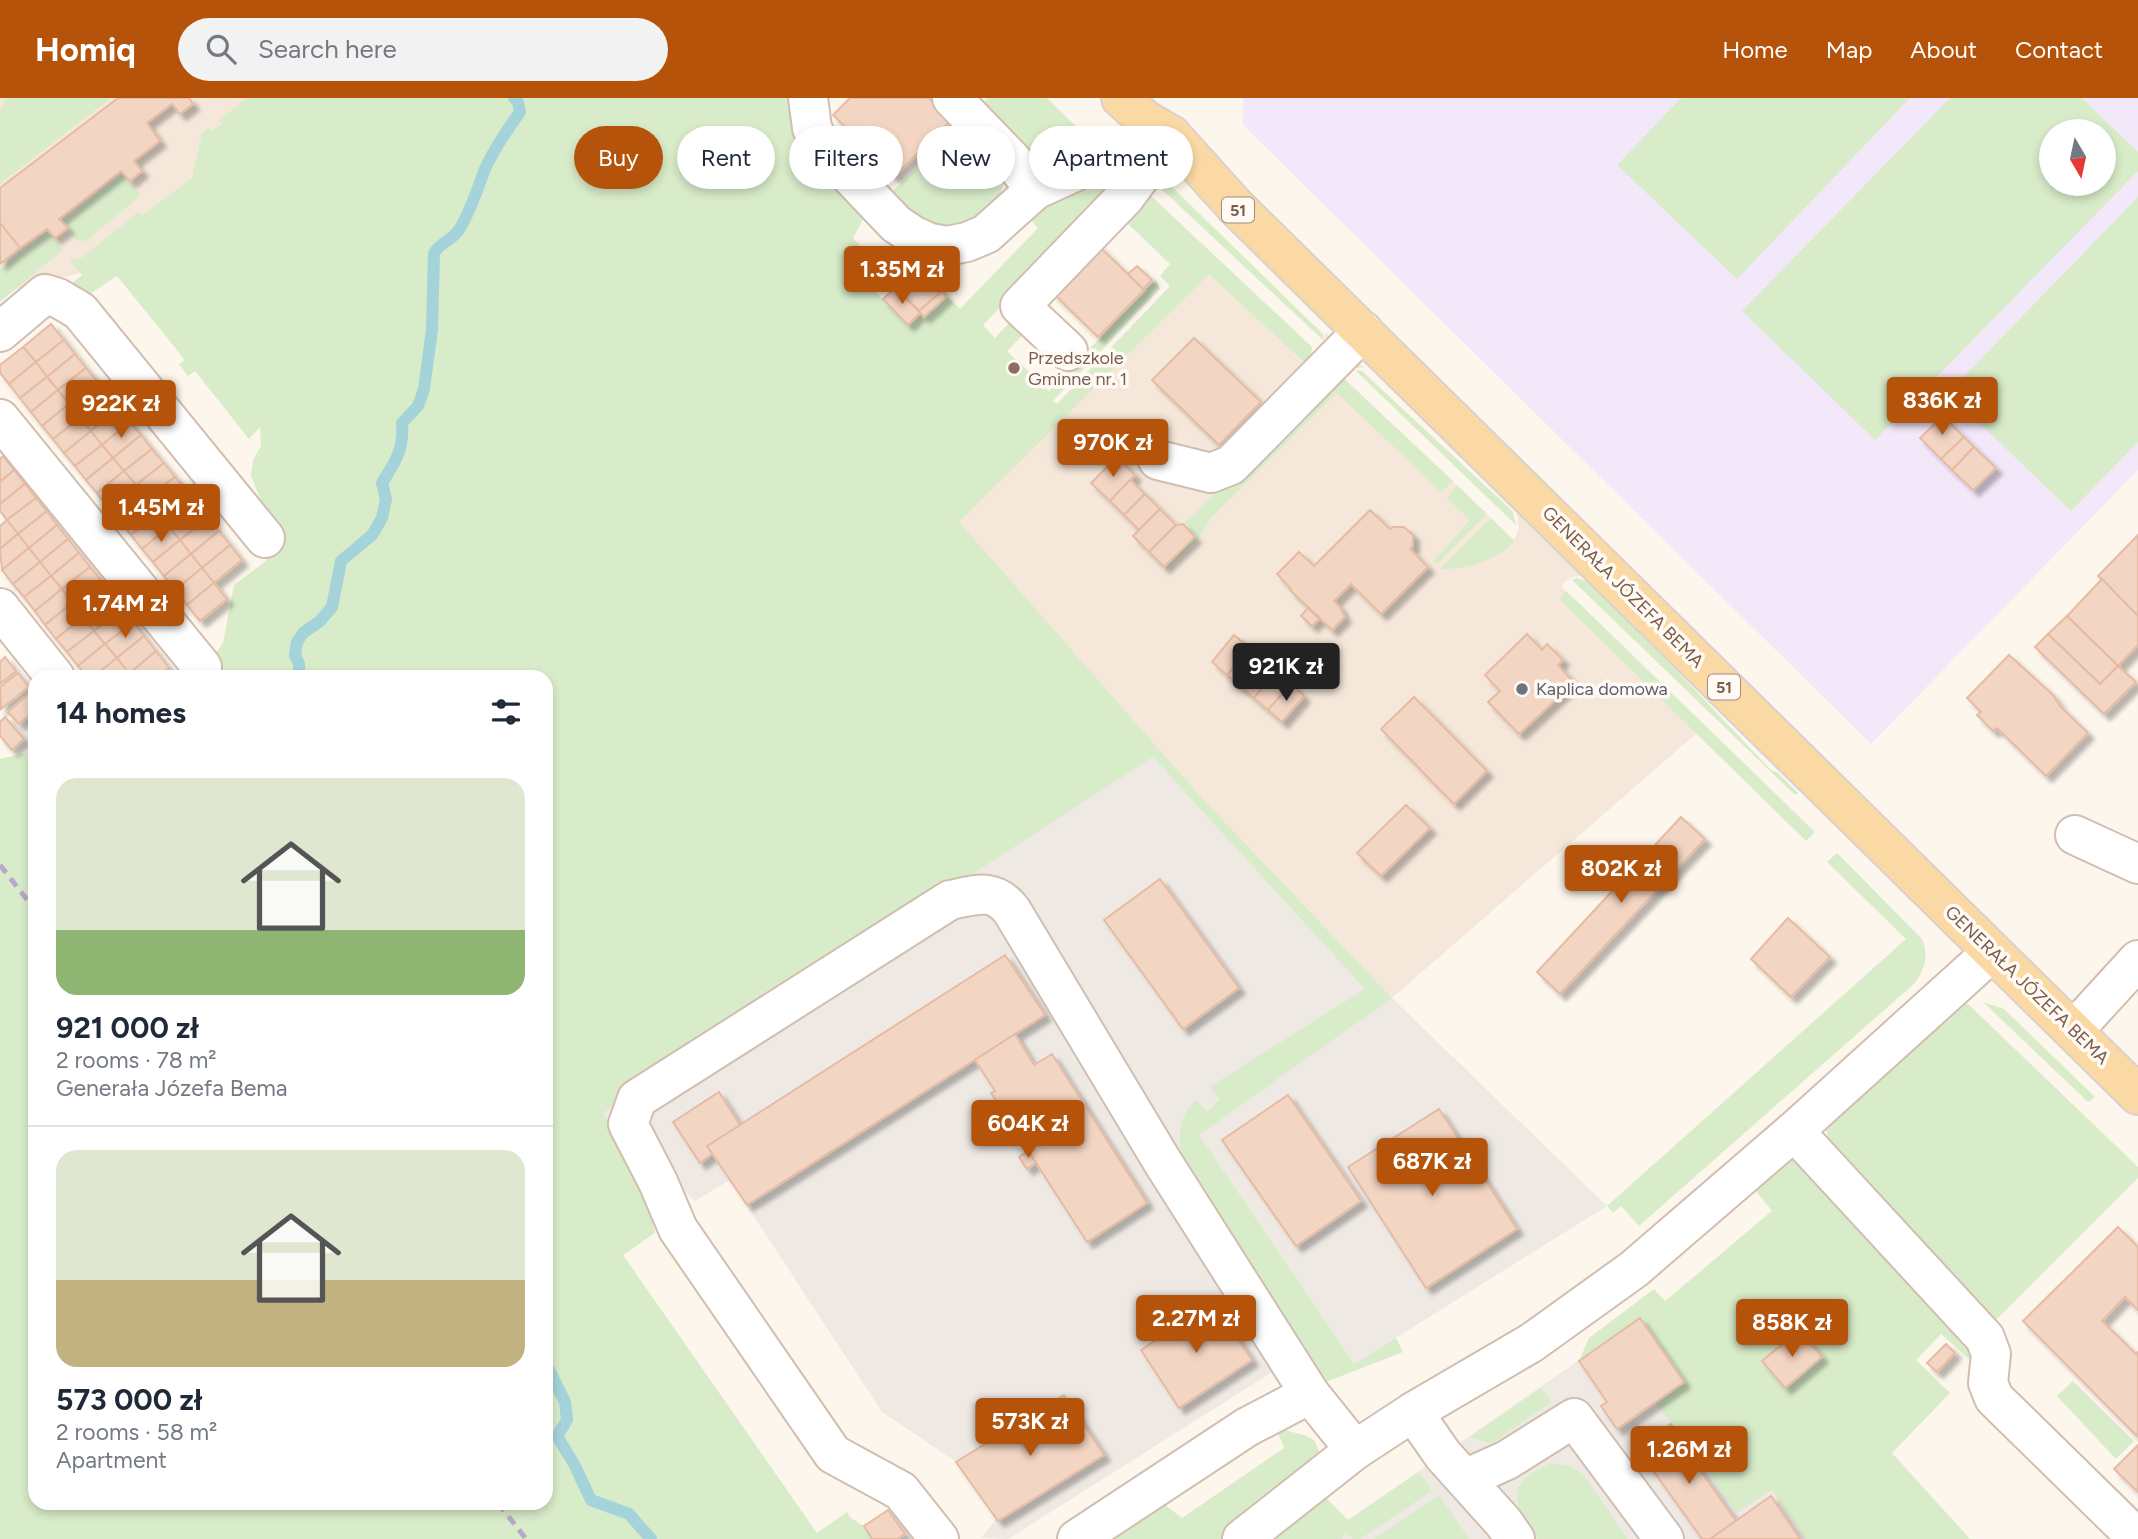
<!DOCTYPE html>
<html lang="en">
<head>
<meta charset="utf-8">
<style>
  :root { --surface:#fff; --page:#f2f2f3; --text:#1f2937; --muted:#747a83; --line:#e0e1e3; --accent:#b45309 }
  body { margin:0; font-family:Figtree,sans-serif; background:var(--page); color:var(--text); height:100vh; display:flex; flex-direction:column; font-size:26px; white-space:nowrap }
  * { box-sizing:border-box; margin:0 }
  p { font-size:23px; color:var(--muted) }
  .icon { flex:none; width:38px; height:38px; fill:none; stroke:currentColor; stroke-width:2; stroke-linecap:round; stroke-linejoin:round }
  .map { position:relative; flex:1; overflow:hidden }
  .sheet { position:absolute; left:28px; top:572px; width:525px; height:840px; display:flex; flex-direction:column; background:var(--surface); border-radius:21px; box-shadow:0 4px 10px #0003 }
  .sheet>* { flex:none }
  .banner { position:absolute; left:574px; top:28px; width:665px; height:63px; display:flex; gap:14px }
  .needle { width:46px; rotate:171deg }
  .fabs { position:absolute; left:2039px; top:21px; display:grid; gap:14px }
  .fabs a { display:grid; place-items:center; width:77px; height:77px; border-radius:50%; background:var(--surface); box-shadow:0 4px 10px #0003; font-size:35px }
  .price { position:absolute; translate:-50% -60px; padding:0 16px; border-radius:7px; background:var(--accent); color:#fff; font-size:23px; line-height:46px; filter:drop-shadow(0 2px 4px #0008) }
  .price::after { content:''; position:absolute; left:50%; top:42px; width:21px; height:16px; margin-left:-10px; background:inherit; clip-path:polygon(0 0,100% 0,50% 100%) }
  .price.on { background:#222; color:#fff }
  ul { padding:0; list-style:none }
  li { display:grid; align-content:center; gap:14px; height:371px; padding:0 28px }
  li+li { border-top:2px solid var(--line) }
  li span { display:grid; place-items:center; height:217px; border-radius:21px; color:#555 }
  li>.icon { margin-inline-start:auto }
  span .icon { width:126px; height:126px; fill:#fffc; stroke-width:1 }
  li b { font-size:30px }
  h2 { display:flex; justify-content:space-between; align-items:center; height:84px; padding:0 28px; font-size:30px }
  .tag { padding:0 24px; border-radius:32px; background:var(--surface); box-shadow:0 4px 10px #0003; font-size:24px; line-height:63px }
  .tag.on { background:var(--accent); color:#fff }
  header { display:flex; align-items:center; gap:42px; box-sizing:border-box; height:98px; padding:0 35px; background:var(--accent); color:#fff }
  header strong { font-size:33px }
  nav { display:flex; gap:38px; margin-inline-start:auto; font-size:24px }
  .search { width:490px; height:63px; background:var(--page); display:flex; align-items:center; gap:18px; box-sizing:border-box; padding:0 24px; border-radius:38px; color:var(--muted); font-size:26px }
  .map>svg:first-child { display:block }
</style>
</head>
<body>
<header>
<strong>Homiq</strong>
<div class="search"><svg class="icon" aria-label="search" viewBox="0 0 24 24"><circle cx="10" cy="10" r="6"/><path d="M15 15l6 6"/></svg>Search here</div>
<nav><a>Home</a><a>Map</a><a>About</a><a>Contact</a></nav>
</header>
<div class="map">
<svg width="2138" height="1441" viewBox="0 0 2138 1441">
  <defs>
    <filter id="shadow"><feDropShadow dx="6" dy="6" stdDeviation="2" flood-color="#0004"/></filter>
  </defs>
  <rect width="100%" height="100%" fill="#fdf6ec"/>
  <g fill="#f5e8da">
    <polygon points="0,0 319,0 110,168 0,195"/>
    <polygon points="1209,175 1301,263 1310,269 1326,249 1325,234 1364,270 1348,270 1338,275 1514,442 1519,431 1516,412 1588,479 1575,478 1570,480 1561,488 1566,493 1559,501 1697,635 1392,900 1201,699 958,424"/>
  </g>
  <g fill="#efe9e4">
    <polygon points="958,424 1201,699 1392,900 1607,1108 1354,1266 1334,1237 1290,1263 1008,1441 981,1440 997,1420 956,1364 882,1314 730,1082 695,1103 681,1090 635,1090 546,967 546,648"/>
    <polygon points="1640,1220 1735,1357 1748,1348 1813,1441 1182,1441 1316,1404 1326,1400 1348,1422"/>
  </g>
  <path fill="#f3e8fa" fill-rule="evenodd" d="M1243,0H2138V372L1871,646L1243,27ZM2051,33H2104V86H2051Z"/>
  <g fill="#d8ecc9" fill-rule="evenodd">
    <polygon points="6,0 111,0 0,86 0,13"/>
    <path d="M247,0H798L871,107L853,140L864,152C879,151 888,153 899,163L872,190L908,227L920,215L924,218L947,198L960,211L1038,130L1031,122L1030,114L1119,69L1123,72L1124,81L983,227L995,240L1009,225L1022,238L1007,253L1049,293L1156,182L1160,191L1053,303L1057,306L1170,188L1160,178L1170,166L1125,123L1150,97L1312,249L1311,257L1305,264L1302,263L1209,176L959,424L1201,699L1392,900L1199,1037L1354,1266L1396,1240L1403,1254L1326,1284L1308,1269L1186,1071C1178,1046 1175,1021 1196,1002L1207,1014L1220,1001L1210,990L1211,988L1365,891L1153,659L603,1015L646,1088L655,1135L623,1157L817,1435L847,1414L851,1420L864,1428L872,1441H0V661L30,654L35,657V1405H546V579H190L212,560L223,545L234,487L266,463L279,424L261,403L251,378L253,362L261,348L260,329L249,341L195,273L188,278L179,266L185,262L117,178L87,198L69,188L82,177L69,162L83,159L138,114L141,118L192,80L202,35L209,30L212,33L222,26L219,22Z"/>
    <polygon points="988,0 1047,0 1096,48 1043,67 1031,62 976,12"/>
    <polygon points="1681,0 1910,0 1737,181 1617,67"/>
    <path d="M1950,0H2082L2138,54V73L1875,342L1742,213ZM2104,33V86H2051V33Z"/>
    <path d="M962,26L1005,75C1005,107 971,133 939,131C930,130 897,106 887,99Z"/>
    <polygon points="123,76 140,96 139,99 86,143 77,142 62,124"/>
    <polygon points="1162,85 1173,90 1323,236 1324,243 1156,86"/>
    <polygon points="2138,99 2138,344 2071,413 1948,295"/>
    <polygon points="49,133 63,152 0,204 0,171"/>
    <polygon points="1355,272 1362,273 1508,409 1513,414 1516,427"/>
    <polygon points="1338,275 1453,383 1441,394 1337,295 1211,420 1199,439 1167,472 1164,469 1195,439 1183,426 1326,283"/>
    <polygon points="1457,387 1487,416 1438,465 1433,464 1470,422 1447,400"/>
    <path d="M1491,420L1514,443C1499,462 1465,472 1440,471Z"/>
    <polygon points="1577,480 1587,483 1638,532 1772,673 1777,674 1798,695 1795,697 1572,482"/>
    <polygon points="1566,493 1585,511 1815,734 1806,743 1559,501"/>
    <path d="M1837,755L1922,841C1929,858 1925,870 1915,885L1639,1128L1621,1108L1613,1115L1607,1108L1906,841L1827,764Z"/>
    <polygon points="1983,904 2004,911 2095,999 2089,1004 2087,1003"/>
    <polygon points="1967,905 2138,1069 2138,1080 1991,1227 1829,1047 1826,1030 1958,909"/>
    <polygon points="1793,1059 1979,1249 1977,1268 1941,1236 1916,1262 1950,1295 1892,1355 1970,1441 1805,1441 1772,1392 1737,1415 1655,1304 1684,1283 1640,1221 1579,1263 1589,1240 1654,1191 1665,1203 1772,1113 1755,1092"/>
    <polygon points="2073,1283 2134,1343 2116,1361 2057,1298"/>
    <polygon points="1541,1290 1552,1304 1491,1346 1470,1339"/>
    <polygon points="1276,1330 1304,1337 1314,1342 1320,1355 1317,1369 1225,1441 1095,1441 1157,1401 1182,1420 1284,1350"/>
    <path d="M1549,1366C1562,1366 1572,1367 1583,1376L1628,1441H1537C1514,1407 1503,1387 1549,1366Z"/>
    <polygon points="1419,1374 1432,1393 1360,1441 1352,1441 1352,1439 1344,1436 1342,1441 1276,1441 1274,1437 1316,1407 1317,1404 1326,1400 1348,1422"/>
    <polygon points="1439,1397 1469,1441 1374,1441"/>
  </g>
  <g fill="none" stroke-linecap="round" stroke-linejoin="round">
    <g stroke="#a5d3da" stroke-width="12">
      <path d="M299,579V566L295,557L297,544L303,535L320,523L332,509L341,463L372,437L382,420L386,401L382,385C396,363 404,351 402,325L418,308L424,291L432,232L434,155C440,145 452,142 458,133C469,118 478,89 485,71C494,51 507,32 520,14L518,4L514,0"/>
      <polyline points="546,1266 565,1304 567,1322 557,1338 574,1366 591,1402 629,1416 651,1441"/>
    </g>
  </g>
  <g fill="#f3d5c3" stroke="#e6bba3" stroke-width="2" filter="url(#shadow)">
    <polygon points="118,0 189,0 193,6 180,16 172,6 147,25 160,43 134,63 142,73 130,83 121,73 59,121 68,130 55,140 47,131 20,150 0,125 0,90"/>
    <polygon points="850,0 929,0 951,22 894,79 869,54 857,67 843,52 855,39 833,17"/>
    <polygon points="0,125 20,150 0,166"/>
    <polygon points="1098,147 1144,192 1098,239 1052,194"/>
    <polygon points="919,168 942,193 919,213 896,189"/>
    <polygon points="1137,168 1152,182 1143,191 1128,176"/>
    <polygon points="896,189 920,215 908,227 883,201"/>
    <polygon points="942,193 947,198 924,219 919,213"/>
    <polygon points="51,226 64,242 36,264 23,249"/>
    <polygon points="1194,240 1261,304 1219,347 1152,282"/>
    <polygon points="64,242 75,256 47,279 36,264"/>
    <polygon points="23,249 36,264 9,286 0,275 0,267"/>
    <polygon points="75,256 86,270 58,292 47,279"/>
    <polygon points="36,264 47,279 20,300 9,286"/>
    <polygon points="86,270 97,283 69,306 58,292"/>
    <polygon points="47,279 58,292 31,314 20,300"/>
    <polygon points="97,283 108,297 80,320 69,306"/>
    <polygon points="58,292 69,306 42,328 31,314"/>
    <polygon points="108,297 119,310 91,333 80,320"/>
    <polygon points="69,306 80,320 53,341 42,328"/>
    <polygon points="119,310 130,324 102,347 91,333"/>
    <polygon points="1943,318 1964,339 1941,361 1920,340"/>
    <polygon points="80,320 91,333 64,355 53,341"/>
    <polygon points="130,324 141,337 113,360 102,347"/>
    <polygon points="91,333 102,347 75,368 64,355"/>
    <polygon points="141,337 152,351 124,373 113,360"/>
    <polygon points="1964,339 1974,349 1952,372 1941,361"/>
    <polygon points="102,347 113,360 86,382 75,368"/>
    <polygon points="1974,349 1996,370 1973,392 1952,372"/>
    <polygon points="152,351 164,365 136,387 124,373"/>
    <polygon points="3,358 14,372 0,384 0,361"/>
    <polygon points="1117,359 1135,377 1110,403 1091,385"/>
    <polygon points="113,360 124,373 97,395 86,382"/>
    <polygon points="164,365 175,379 147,401 136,387"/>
    <polygon points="14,372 25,386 0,406 0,384"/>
    <polygon points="124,373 136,387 108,410 97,395"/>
    <polygon points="175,379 186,393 158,415 147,401"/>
    <polygon points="1130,382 1145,396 1124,417 1110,403"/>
    <polygon points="25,386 36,400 7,422 0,413 0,406"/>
    <polygon points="136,387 147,401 120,423 108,410"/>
    <polygon points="186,393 197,406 169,429 158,415"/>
    <polygon points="1145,396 1160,411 1139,432 1124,417"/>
    <polygon points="36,400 47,413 18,436 7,422"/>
    <polygon points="147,401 158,415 131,437 120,423"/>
    <polygon points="197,406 208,420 180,442 169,429"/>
    <polygon points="1160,411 1176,427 1149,454 1133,438"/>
    <polygon points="1370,412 1390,431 1393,429 1404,429 1413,437 1413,448 1410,451 1428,469 1381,516 1351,486 1334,503 1340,509 1345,519 1332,532 1290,492 1291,491 1277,476 1299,454 1314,468"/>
    <polygon points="47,413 57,427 29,450 18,436"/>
    <polygon points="158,415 169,429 142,451 131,437"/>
    <polygon points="208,420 219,433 191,456 180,442"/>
    <polygon points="7,422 18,436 0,451 0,428"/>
    <polygon points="1183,426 1195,439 1164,469 1149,454 1176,427"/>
    <polygon points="57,427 68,441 40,464 29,450"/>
    <polygon points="169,429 180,442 153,464 142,451"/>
    <polygon points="219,433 230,447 202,470 191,456"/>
    <polygon points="18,436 29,450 2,472 0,451"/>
    <polygon points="2138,437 2138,518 2098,478"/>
    <polygon points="68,441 79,455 51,478 40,464"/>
    <polygon points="180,442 191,456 164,478 153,464"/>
    <polygon points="230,447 242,462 214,485 202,470"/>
    <polygon points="29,450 40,464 13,486 2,472"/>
    <polygon points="79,455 90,469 62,491 51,478"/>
    <polygon points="191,456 202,470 175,492 164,478"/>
    <polygon points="40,464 51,478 24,499 13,486"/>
    <polygon points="90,469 101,482 72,505 62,491"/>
    <polygon points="202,470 214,485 187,507 175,492"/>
    <polygon points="51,478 62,491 35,513 24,499"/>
    <polygon points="2102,481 2138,518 2138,547 2118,568 2067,518"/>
    <polygon points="101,482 111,497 83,519 72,505"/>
    <polygon points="214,485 227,501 200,523 187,507"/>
    <polygon points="62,491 72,505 45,527 35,513"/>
    <polygon points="111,497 122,510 94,533 83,519"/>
    <polygon points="72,505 83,519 56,541 45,527"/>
    <polygon points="122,510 134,524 105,546 94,533"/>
    <polygon points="1308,510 1317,519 1318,518 1320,520 1312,528 1301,518"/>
    <polygon points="2067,518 2118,568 2100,586 2048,536"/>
    <polygon points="83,519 94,533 67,554 56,541"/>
    <polygon points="134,524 144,538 117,560 105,546"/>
    <polygon points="94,533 105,546 78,568 67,554"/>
    <polygon points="1527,536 1542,552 1547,546 1563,562 1558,567 1574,585 1519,636 1488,604 1500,593 1485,577"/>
    <polygon points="2048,536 2100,586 2118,568 2136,584 2104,616 2035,549"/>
    <polygon points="1234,537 1250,550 1227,577 1212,564"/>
    <polygon points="144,538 156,553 129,576 117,560"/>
    <polygon points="105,546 117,560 93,579 88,579 78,568"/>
    <polygon points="1250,550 1264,563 1241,589 1227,577"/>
    <polygon points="156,553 169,570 157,579 132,579 129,576"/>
    <polygon points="2009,557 2053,597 2061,609 2088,635 2046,678 1997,630 1993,633 1977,617 1981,614 1967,600"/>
    <polygon points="5,559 16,573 0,586 0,564"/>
    <polygon points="117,560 129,576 125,579 93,579"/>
    <polygon points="1264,563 1276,574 1254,600 1241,589"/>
    <polygon points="1276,574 1291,586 1268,612 1254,600"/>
    <polygon points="18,575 29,589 1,611 0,589"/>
    <polygon points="1291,586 1304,598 1282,624 1268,612"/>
    <polygon points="32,593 35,596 35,612 19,626 8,614"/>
    <polygon points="1414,599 1487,673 1454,706 1381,631"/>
    <polygon points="5,619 24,641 12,652 0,638 0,624"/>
    <polygon points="1406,707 1430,730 1381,778 1357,755"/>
    <polygon points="1681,719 1705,741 1560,896 1537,874"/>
    <polygon points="1160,781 1239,890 1183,931 1104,822"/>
    <polygon points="1788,820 1830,859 1791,899 1751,861"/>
    <polygon points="1005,857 1045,917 747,1107 707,1048"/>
    <polygon points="1015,936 1034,967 1052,956 1147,1105 1087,1144 991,995 995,993 975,962"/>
    <polygon points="719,994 740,1027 707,1048 712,1056 700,1065 673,1024"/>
    <polygon points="1288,997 1361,1103 1296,1148 1222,1042"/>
    <polygon points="1439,1011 1517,1131 1426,1190 1348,1069"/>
    <polygon points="1028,1053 1036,1065 1027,1071 1019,1059"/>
    <polygon points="2118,1129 2138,1149 2138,1212 2125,1199 2102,1223 2136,1256 2138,1254 2138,1339 2023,1223"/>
    <polygon points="1213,1204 1252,1262 1179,1310 1141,1252"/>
    <polygon points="1640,1220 1684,1284 1617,1331 1601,1308 1607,1304 1579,1263"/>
    <polygon points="1799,1232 1822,1259 1785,1290 1762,1263"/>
    <polygon points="1946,1246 1955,1255 1937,1274 1927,1265"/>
    <polygon points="1064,1297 1104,1357 998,1423 956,1364"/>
    <polygon points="1671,1326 1676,1334 1674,1335 1736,1423 1710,1441 1702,1441 1642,1357 1667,1340 1662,1332"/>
    <polygon points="2138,1347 2138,1394 2114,1371"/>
    <polygon points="1771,1398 1800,1441 1714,1441 1713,1439"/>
    <polygon points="888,1412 905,1436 897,1441 872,1441 864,1428"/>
  </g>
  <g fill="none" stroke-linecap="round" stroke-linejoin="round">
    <g stroke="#d1beb0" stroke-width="42">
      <g id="minor">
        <polyline points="808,0 812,30 819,45 896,126 914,138 930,145 947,148 967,144 986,136 1035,92 1079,72 1113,52 1171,37"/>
        <polyline points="952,0 1012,62 1035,92"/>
        <polyline points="0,234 45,196 58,200 80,213 265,440"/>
        <polyline points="1068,253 1020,208 1125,99 1171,37"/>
        <polyline points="0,321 202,569"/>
        <polyline points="1158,362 1211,375 1231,367 1363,233"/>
        <polyline points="0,510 55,579"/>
        <polyline points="2075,737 2138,766"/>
        <polyline points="2074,932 2138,862"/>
        <polyline points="1794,1033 1985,1240 1991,1256 1988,1285 1994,1300 2138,1441"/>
        <polyline points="1413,1314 1443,1357 1504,1425 1515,1441"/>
        <polyline points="1465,1381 1507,1362 1574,1320 1664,1441"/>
        <path d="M939,1441L901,1393L833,1356L678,1131L658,1084L628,1026L637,1001L950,802C976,797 994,789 1012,813L1162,1063L1310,1296"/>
        <polyline points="1077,1441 1247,1329 1310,1296 1355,1352 1413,1314 1531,1245 1634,1171 1794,1033 1992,854"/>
        <polyline points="1242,1441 1355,1352"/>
      </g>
    </g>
    <g stroke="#dad1cd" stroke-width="42">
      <polyline id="major" points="1121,0 1144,21 1171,37 1236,109 2138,997"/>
    </g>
    <use href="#minor" stroke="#fff" stroke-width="38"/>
    <use href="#major" stroke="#fbd9a5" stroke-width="38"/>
    <g stroke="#b9a8c9" stroke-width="5" stroke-dasharray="10 7" stroke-linecap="butt">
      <polyline points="0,767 35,812"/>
      <polyline points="498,1405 526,1441"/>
    </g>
  </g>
  <circle fill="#8d6e63" stroke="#fffaf3" stroke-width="2.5" cx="1014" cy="270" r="7"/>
  <circle fill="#6b7280" stroke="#fffaf3" stroke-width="2.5" cx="1522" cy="591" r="7"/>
  <g text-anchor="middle" stroke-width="7" stroke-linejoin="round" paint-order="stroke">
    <g fill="#fffaf3" stroke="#a28b7f" stroke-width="2">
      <rect x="1222" y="99.5" width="32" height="25" rx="5"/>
      <rect x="1708" y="576.5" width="32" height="25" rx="5"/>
    </g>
    <g font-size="16" font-weight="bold" fill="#7a5c4d">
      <text x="1238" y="118">51</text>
      <text x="1724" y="595">51</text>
    </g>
    <g font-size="18" fill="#785e54" stroke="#fffaf3" text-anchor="start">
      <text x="1028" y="266">Przedszkole<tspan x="1028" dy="21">Gminne nr. 1</tspan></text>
    </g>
    <g font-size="18" fill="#7a5c4d" stroke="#fffaf3">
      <text transform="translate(1623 489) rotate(45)" y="6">GENERAŁA JÓZEFA BEMA</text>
      <text transform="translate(2027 887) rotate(44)" y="6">GENERAŁA JÓZEFA BEMA</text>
    </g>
    <g font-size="18" fill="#5b616d" stroke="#fffaf3" text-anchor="start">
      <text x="1536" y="597">Kaplica domowa</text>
    </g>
  </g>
</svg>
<div class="fabs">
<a><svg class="needle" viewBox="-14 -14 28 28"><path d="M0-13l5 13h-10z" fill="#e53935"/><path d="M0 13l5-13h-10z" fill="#747a83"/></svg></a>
</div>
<b class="price" style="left:902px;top:208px">1.35M zł</b>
<b class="price" style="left:1942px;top:339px">836K zł</b>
<b class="price" style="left:121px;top:342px">922K zł</b>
<b class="price" style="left:1113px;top:381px">970K zł</b>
<b class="price" style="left:161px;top:446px">1.45M zł</b>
<b class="price" style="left:125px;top:542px">1.74M zł</b>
<b class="price on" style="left:1286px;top:605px">921K zł</b>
<b class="price" style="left:1621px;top:807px">802K zł</b>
<b class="price" style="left:1028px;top:1062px">604K zł</b>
<b class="price" style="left:1432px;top:1100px">687K zł</b>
<b class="price" style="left:1196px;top:1257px">2.27M zł</b>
<b class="price" style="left:1792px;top:1261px">858K zł</b>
<b class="price" style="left:1030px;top:1360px">573K zł</b>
<b class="price" style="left:1689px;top:1388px">1.26M zł</b>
<div class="banner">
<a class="tag on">Buy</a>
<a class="tag">Rent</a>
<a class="tag">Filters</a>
<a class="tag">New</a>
<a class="tag">Apartment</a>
</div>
<section class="sheet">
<h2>14 homes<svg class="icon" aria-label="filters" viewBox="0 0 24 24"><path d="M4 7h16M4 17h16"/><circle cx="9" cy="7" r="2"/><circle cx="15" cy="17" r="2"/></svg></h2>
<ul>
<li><span style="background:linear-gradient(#dfe7d0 70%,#8fb573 0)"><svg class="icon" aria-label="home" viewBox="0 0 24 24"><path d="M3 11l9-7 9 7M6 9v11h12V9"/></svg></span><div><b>921 000 zł</b><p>2 rooms · 78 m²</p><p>Generała Józefa Bema</p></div></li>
<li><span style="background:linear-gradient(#dfe7d0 60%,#c2b280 0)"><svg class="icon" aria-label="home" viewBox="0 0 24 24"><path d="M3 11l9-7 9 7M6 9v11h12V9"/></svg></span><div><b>573 000 zł</b><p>2 rooms · 58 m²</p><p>Apartment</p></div></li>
</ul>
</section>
</div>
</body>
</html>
